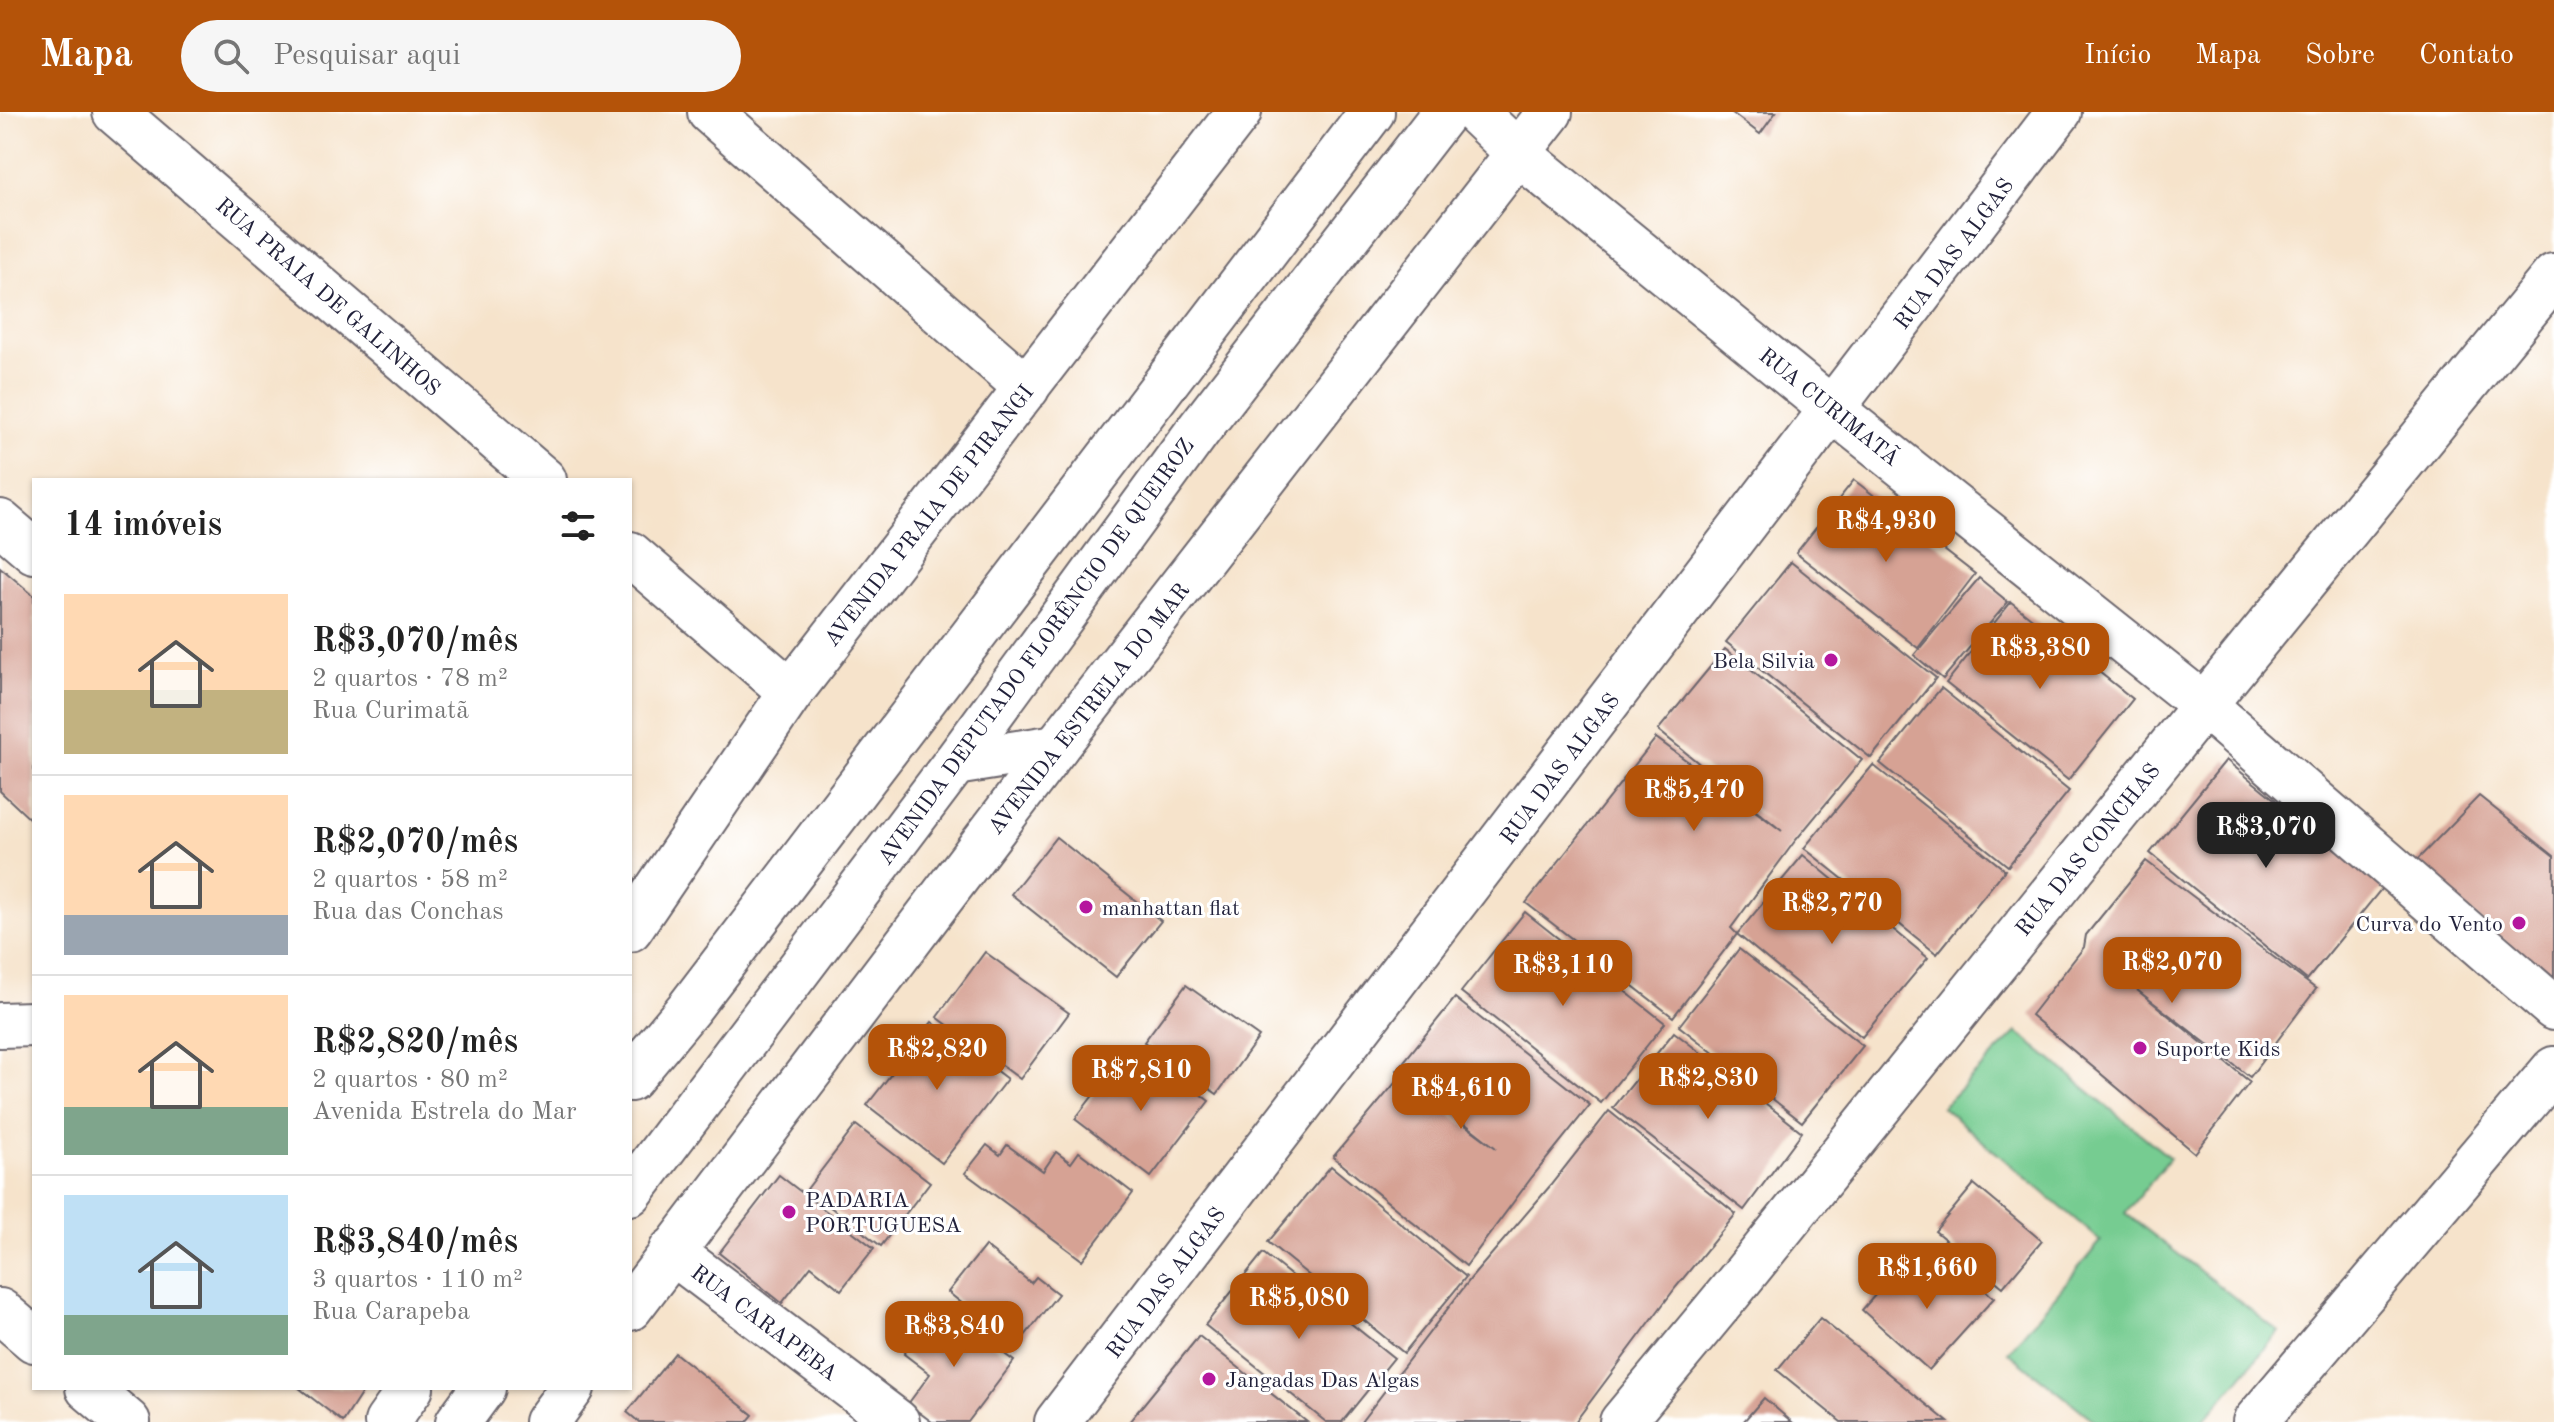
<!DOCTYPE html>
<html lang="pt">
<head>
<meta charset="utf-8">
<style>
  :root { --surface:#fff; --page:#f6f6f6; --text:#222; --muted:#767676; --line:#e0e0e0; --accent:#b45309 }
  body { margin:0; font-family:"Old Standard TT",serif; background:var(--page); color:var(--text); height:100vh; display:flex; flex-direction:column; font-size:30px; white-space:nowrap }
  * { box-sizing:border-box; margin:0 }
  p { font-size:26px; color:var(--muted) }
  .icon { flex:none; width:44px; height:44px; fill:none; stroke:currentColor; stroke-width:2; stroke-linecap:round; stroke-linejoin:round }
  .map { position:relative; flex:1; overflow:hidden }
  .sheet { position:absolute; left:32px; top:366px; width:600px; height:912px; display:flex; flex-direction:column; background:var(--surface); border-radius:0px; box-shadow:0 2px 6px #0004 }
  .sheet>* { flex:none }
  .price { position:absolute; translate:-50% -68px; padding:0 18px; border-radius:16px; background:var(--accent); color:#fff; font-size:26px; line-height:52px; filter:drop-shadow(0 2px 4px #0008) }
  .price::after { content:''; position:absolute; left:50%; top:48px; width:24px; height:18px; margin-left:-12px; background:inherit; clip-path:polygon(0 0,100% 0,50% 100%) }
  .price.active { background:#222; color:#fff }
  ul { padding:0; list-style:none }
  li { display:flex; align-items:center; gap:24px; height:200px; padding:0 32px }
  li+li { border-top:2px solid var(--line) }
  li span { display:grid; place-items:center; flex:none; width:224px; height:160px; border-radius:0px; color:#555 }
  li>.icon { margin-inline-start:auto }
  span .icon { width:96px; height:96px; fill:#fffc; stroke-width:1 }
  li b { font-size:34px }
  h2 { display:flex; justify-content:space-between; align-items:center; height:96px; padding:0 32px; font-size:34px }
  header { display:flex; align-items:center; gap:48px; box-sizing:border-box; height:112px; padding:0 40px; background:var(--accent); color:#fff }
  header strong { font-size:38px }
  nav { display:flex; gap:44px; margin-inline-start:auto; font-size:28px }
  .search { width:560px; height:72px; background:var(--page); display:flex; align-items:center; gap:20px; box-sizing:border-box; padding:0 28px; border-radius:44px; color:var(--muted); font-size:30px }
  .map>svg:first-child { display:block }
</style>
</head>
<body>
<header>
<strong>Mapa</strong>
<div class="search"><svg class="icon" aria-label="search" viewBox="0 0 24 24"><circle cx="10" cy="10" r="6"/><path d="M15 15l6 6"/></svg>Pesquisar aqui</div>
<nav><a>Início</a><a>Mapa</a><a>Sobre</a><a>Contato</a></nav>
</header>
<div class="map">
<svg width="2554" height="1310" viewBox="0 0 2554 1310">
  <rect width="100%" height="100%" fill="#fff"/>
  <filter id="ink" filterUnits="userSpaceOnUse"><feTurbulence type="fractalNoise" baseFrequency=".0125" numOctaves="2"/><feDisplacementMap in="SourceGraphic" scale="16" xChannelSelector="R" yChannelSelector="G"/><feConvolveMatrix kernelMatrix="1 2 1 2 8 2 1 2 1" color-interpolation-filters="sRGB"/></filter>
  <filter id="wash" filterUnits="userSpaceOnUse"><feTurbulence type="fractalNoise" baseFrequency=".006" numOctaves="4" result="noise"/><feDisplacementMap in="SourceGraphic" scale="32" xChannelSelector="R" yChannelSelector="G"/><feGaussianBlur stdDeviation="1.8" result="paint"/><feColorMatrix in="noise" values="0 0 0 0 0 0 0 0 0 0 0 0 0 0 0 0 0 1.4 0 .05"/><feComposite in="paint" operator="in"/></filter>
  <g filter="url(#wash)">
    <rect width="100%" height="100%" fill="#f6e3cb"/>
    <polygon fill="#76cc91" stroke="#4c7766" stroke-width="2" points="2017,920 2170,1046 2125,1101 2279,1220 2203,1310 2096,1310 2008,1240 2101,1129 1942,995"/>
    <g id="blocks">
      <g fill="#d6a294">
        <polygon points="1731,0 1776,0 1760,22"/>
        <polygon points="1854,368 1975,462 1918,536 1796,441"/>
        <polygon points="1791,450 1936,566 1871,646 1726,530"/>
        <polygon points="0,455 34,484 34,711 0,679"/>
        <polygon points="1979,466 2008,490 1943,567 1914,543"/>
        <polygon points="2011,490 2133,587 2068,668 1946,571"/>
        <polygon points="1725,537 1862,648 1795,729 1731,816 1737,822 1673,905 1526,791 1656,626 1782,719 1658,618"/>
        <polygon points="1941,576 2069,679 2008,754 1880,651"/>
        <polygon points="2226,648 2383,775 2307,868 2150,741"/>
        <polygon points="1873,653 2005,758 1937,842 1804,736"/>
        <polygon points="2479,684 2554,744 2554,870 2413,752"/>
        <polygon points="1056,725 1161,809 1116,865 1011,782"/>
        <polygon points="1803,743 1928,846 1862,925 1737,822"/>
        <polygon points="2146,749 2316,877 2250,965 2137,878 2250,970 2195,1041 2031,903 2084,835 2086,823"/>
        <polygon points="1525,800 1665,911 1601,991 1461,880"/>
        <polygon points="1739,837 1863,934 1802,1010 1679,914"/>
        <polygon points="985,840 1069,901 1020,967 937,905"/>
        <polygon points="1186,873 1259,925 1217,982 1144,930"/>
        <polygon points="1455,886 1590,993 1532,1065 1466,1154 1333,1045 1400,965 1496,1036 1397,958"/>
        <polygon points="932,910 1007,967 942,1051 867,993"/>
        <polygon points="1674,920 1802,1020 1744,1098 1613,996"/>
        <polygon points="1128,938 1177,976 1183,969 1209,989 1151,1065 1075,1007"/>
        <polygon points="1609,999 1736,1102 1676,1175 1575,1310 1361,1310 1472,1165 1550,1074"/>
        <polygon points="856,1013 930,1070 881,1134 807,1077"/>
        <polygon points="987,1033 1000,1043 1007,1033 1043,1059 1056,1040 1071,1051 1079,1040 1133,1081 1082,1148 965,1061"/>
        <polygon points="1331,1054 1466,1165 1404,1241 1268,1130"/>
        <polygon points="779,1063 874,1136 841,1178 811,1154 782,1191 719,1141"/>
        <polygon points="1974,1072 2042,1129 2003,1175 1935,1119"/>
        <polygon points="985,1134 1031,1171 1036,1165 1058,1182 1016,1235 948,1180"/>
        <polygon points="1263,1141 1394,1246 1342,1310 1326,1310 1205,1213"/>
        <polygon points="1905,1149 1934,1176 1956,1152 1994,1186 1929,1258 1862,1198"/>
        <polygon points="939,1194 1014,1249 968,1310 932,1310 908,1292 930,1262 904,1242"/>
        <polygon points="1820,1206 1948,1310 1841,1310 1777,1258"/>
        <polygon points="1199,1224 1307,1310 1129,1310"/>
        <polygon points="675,1241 753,1303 747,1310 639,1310 627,1300"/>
        <polygon points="299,1276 365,1276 343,1310"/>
        <polygon points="1764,1286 1792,1310 1743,1310"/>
      </g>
    </g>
  </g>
  <g filter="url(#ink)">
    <use href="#blocks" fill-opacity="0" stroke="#6c666d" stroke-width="2"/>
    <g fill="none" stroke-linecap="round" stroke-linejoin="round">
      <g stroke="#6c666d" stroke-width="48">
        <g id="minor">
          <polyline points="115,0 544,368"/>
          <polyline points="710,0 1027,276"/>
          <polyline points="1475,0 1519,42 1833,298 2204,593 2554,896"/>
          <polyline points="0,410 34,439"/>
          <polyline points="630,442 791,580"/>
          <polyline points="630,817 791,580 1239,0"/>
          <polyline points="0,913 34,912"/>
          <polyline points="671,1139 897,1310"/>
          <polyline points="630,1196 1056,635 1550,0"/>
          <polyline points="0,1199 34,1228"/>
          <polyline points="88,1276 128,1310"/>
          <polyline points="547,1310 572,1276"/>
          <polyline points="1057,1310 2059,0"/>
          <polyline points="1622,1310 1730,1180 2204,593 2554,164"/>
          <polyline points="2255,1310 2554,957"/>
        </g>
      </g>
      <g stroke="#6c666d" stroke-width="48">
        <g id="major">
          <polyline points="955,651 1056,635"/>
          <polyline points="630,967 689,896 1372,0"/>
          <polyline points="630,1081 955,651 1200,316 1445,0"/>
          <polyline points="387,1310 411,1276"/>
          <polyline points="458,1310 483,1276"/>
        </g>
      </g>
      <use href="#minor" stroke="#fff" stroke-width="44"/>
      <use href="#major" stroke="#fff" stroke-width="44"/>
    </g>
  </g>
  <g fill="#b5179e" stroke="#fff" stroke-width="3">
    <circle cx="1831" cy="548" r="8"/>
    <circle cx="1086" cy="795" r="8"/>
    <circle cx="2519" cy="811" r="8"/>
    <circle cx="2140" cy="936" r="8"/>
    <circle cx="789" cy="1100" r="8"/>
    <circle cx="1209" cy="1267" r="8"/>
  </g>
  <g text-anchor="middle" stroke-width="6" stroke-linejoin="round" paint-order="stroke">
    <g font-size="22" fill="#22223b" stroke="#fff">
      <text transform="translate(1953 141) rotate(-53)" y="8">RUA DAS ALGAS</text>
      <text transform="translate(329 184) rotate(41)" y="8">RUA PRAIA DE GALINHOS</text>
      <text transform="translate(1830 294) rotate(39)" y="8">RUA CURIMATÃ</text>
      <text transform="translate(928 403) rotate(-52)" y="8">AVENIDA PRAIA DE PIRANGI</text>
      <text transform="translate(1035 539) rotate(-54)" y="8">AVENIDA DEPUTADO FLORÊNCIO DE QUEIROZ</text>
      <text transform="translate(1088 596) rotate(-52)" y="8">AVENIDA ESTRELA DO MAR</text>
      <text transform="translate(1559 656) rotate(-53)" y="8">RUA DAS ALGAS</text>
      <text transform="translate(2087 737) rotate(-51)" y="8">RUA DAS CONCHAS</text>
      <text transform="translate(1165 1170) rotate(-53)" y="8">RUA DAS ALGAS</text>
      <text transform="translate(765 1210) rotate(37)" y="8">RUA CARAPEBA</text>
    </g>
    <g font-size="22" fill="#22223b" stroke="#fff" text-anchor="start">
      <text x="1815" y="556" text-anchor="end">Bela Silvia</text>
      <text x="1102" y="803">manhattan flat</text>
      <text x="2503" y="819" text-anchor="end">Curva do Vento</text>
      <text x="2156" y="944">Suporte Kids</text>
      <text x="805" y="1095">PADARIA<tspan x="805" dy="25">PORTUGUESA</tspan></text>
      <text x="1225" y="1275">Jangadas Das Algas</text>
    </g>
  </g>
</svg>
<b class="price" style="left:1886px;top:452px">R$4,930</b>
<b class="price" style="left:2040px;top:579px">R$3,380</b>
<b class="price" style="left:1694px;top:721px">R$5,470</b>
<b class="price active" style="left:2266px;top:758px">R$3,070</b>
<b class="price" style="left:1832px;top:834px">R$2,770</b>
<b class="price" style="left:2172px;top:893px">R$2,070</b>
<b class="price" style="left:1563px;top:896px">R$3,110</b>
<b class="price" style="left:937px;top:980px">R$2,820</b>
<b class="price" style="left:1141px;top:1001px">R$7,810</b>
<b class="price" style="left:1708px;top:1009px">R$2,830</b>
<b class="price" style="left:1461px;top:1019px">R$4,610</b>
<b class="price" style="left:1927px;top:1199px">R$1,660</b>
<b class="price" style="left:1299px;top:1229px">R$5,080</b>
<b class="price" style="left:954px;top:1257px">R$3,840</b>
<section class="sheet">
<h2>14 imóveis<svg class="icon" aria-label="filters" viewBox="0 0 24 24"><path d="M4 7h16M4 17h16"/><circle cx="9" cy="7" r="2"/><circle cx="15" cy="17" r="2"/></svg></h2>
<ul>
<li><span style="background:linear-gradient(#ffd9b3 60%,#c2b280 0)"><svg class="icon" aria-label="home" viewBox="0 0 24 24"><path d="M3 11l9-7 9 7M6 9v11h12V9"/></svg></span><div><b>R$3,070/mês</b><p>2 quartos · 78 m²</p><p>Rua Curimatã</p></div></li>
<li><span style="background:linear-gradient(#ffd9b3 75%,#9aa5b1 0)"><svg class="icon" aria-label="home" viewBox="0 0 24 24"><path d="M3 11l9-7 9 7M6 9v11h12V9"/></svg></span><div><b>R$2,070/mês</b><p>2 quartos · 58 m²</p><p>Rua das Conchas</p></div></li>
<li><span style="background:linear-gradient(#ffd9b3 70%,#7fa58c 0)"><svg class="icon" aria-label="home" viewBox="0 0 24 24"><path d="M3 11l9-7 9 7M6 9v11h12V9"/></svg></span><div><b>R$2,820/mês</b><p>2 quartos · 80 m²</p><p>Avenida Estrela do Mar</p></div></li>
<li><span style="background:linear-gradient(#bfe0f5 75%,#7fa58c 0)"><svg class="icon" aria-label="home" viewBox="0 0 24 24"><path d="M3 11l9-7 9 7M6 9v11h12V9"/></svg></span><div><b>R$3,840/mês</b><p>3 quartos · 110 m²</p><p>Rua Carapeba</p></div></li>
</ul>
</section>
</div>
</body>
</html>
